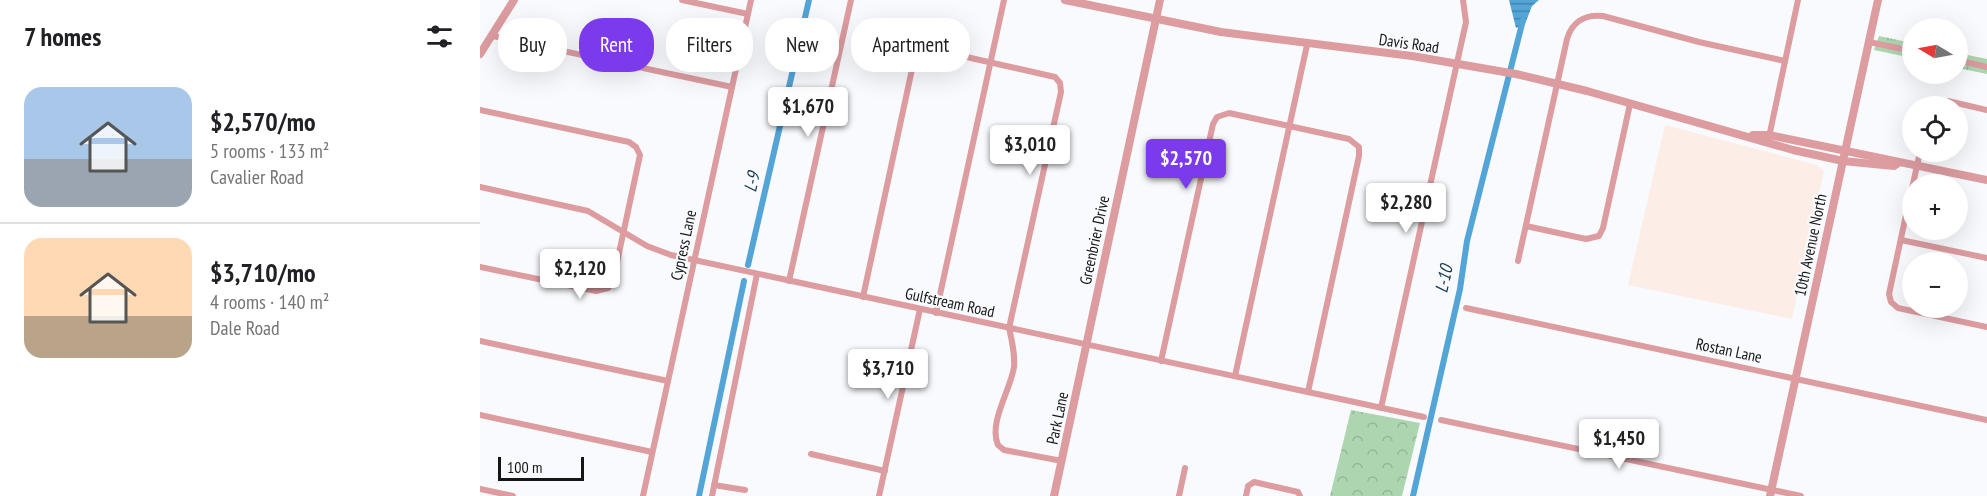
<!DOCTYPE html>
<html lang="en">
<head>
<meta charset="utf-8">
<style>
  :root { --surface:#fff; --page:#f6f6f6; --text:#202124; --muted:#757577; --line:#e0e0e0; --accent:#7c3aed }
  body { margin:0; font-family:"PT Sans Narrow",sans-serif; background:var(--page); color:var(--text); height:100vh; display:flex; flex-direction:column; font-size:22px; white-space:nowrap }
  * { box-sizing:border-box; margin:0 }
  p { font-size:20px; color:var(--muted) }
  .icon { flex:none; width:33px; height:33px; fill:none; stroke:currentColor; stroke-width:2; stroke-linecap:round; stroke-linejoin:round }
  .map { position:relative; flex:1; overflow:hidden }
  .sheet { display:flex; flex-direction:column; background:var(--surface); width:480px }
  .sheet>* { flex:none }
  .guide { position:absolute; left:18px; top:18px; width:570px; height:54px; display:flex; gap:12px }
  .needle { width:39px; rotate:280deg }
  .buttons { position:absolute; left:1422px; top:18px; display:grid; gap:12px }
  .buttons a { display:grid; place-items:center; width:66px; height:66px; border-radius:50%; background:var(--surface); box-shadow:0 6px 24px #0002; font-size:30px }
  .scale { position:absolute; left:18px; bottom:15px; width:86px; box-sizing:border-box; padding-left:6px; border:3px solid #161617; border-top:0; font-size:16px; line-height:21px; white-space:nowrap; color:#161617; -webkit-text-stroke:4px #f9fafd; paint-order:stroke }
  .price { position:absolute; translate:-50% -51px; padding:0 14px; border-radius:6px; background:#fff; color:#222; font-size:20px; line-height:39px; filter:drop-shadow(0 2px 3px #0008) }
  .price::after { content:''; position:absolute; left:50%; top:36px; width:18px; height:14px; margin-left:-9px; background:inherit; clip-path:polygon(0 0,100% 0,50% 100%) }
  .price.on { background:var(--accent); color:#fff }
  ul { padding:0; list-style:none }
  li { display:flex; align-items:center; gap:18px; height:150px; padding:0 24px }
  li+li { border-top:2px solid var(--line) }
  li span { display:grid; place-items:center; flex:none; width:168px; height:120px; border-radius:18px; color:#555 }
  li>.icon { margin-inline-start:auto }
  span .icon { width:72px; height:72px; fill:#fffc; stroke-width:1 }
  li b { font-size:26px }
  h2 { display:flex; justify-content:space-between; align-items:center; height:72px; padding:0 24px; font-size:26px }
  .chip { padding:0 21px; border-radius:24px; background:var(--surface); box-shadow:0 6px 24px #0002; font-size:21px; line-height:54px }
  .chip.on { background:var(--accent); color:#fff }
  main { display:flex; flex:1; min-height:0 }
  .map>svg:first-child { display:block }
</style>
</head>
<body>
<main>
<section class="sheet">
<h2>7 homes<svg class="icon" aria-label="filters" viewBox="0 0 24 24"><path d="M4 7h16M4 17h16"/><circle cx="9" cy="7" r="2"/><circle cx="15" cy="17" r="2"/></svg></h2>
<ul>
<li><span style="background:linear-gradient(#a9c7e8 60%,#9aa5b1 0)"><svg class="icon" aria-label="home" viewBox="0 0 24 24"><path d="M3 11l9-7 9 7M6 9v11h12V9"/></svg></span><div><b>$2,570/mo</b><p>5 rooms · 133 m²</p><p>Cavalier Road</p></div></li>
<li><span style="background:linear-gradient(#ffd9b3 65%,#b9a48a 0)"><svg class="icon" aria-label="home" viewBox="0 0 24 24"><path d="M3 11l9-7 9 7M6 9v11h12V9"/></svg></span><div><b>$3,710/mo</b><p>4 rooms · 140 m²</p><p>Dale Road</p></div></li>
</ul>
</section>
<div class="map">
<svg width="1507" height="496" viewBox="0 0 1507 496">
  <defs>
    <pattern id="grass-tufts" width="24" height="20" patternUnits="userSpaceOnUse" patternTransform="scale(1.5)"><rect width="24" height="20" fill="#add6b0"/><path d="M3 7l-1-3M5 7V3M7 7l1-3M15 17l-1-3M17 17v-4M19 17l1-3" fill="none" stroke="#94b797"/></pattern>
    <pattern id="forest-crowns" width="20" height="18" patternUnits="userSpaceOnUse" patternTransform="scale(1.5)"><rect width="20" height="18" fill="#add6b0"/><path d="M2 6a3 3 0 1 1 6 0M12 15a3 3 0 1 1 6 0" fill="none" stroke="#94b797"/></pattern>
    <pattern id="water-rules" width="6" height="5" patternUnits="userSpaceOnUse" patternTransform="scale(1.5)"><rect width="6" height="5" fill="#53a4d7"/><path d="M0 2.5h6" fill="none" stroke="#4485ad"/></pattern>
  </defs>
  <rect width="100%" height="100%" fill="#f9fafd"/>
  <polygon fill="#fcede7" points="1185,125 1337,165 1344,171 1312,319 1148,285"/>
  <g fill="url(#grass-tufts)">
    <polygon points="1399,36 1432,43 1432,58 1394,50"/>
    <polygon points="1478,53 1507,59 1507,74 1478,68"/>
  </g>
  <polygon fill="url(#forest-crowns)" points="871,410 940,423 922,496 850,496"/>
  <polygon fill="url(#water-rules)" points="1029,0 1059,0 1052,6 1045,24 1036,28"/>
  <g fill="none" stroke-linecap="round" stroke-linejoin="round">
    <g stroke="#53a4d7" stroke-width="6">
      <polyline points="268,265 329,0"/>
      <polyline points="219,496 264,281"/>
      <polyline points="933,496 980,289 987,241 1043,20"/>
    </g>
    <g stroke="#dc9ca0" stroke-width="6">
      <polyline points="202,0 268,14"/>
      <polyline points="13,36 252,87"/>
      <polyline points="1389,42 1432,51"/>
      <polyline points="1478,60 1507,67"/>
      <polyline points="1451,106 1455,102 1468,101 1507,110"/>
      <polyline points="0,110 149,142 156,147 160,155 133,281 128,288 116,291 0,267"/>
      <polyline points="1289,137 1318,0"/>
      <polyline points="1433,184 1440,152"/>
      <polyline points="0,187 108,211 167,246 191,255 944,417"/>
      <polyline points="1432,187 1409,294 1411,302 1418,308 1507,327"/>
      <polyline points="1046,226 1106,239 1119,236 1123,228 1150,104"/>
      <polyline points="1421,240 1507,258"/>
      <path d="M1038,261L1087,39C1092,22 1105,14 1123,16L1219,42L1305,61"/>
      <polyline points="309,281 371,0"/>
      <path d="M383,297L434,60L439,53L451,49L575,77L580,83L581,92L529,328C532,341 535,353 534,367C531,389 508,423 518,445L524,450L582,461"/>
      <polyline points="986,308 1507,420"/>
      <polyline points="456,313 524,0"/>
      <polyline points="0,341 188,381"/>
      <polyline points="681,361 733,124 737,117 749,113 869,139 879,147 879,156 828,392"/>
      <polyline points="755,376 827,45"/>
      <polyline points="901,408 986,22 983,0"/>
      <polyline points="0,415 172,452"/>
      <polyline points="961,420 1321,496"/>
      <polyline points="331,454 405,471"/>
      <polyline points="234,485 265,490"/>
      <polyline points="0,489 33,496"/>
      <polyline points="163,496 271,0"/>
      <polyline points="232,496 277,274"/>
      <polyline points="399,496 440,309"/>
      <polyline points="699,496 705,468"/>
      <polyline points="766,496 768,486 774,482 818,492 820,496"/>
    </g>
    <g stroke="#dc9ca0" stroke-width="8">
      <polyline points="585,0 741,32 932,56 1036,74 1107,91 1313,150 1363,161 1414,166 1418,163"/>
      <polyline points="0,54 34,0"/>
      <polyline points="1273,135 1289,135 1507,180"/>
      <polyline points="574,496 680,0"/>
      <polyline points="1290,496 1398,0"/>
    </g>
  </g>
  <g text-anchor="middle" stroke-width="4.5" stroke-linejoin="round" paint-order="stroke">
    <g font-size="16" fill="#161617" stroke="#f9fafd">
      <text transform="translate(929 43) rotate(8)" y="6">Davis Road</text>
      <text transform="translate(614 240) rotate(-78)" y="6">Greenbrier Drive</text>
      <text transform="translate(203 245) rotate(-78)" y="6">Cypress Lane</text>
      <text transform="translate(1330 245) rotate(-78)" y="6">10th Avenue North</text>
      <text transform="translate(470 302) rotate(12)" y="6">Gulfstream Road</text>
      <text transform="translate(1249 350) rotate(12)" y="6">Rostan Lane</text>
      <text transform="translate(577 418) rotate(-78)" y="6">Park Lane</text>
    </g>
    <g font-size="18" font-style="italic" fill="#14374d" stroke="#f9fafd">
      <text transform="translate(272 182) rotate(-77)" y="6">L-9</text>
      <text transform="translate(964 279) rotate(-78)" y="6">L-10</text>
    </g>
  </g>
</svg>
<div class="buttons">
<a><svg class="needle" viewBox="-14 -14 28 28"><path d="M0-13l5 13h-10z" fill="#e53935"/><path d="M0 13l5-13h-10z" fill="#757577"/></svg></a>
<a><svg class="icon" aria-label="locate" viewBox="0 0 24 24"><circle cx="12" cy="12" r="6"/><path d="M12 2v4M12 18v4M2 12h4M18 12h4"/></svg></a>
<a>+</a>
<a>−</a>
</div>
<div class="scale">100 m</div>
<b class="price" style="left:328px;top:138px">$1,670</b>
<b class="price" style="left:550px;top:176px">$3,010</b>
<b class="price on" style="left:706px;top:190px">$2,570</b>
<b class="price" style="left:926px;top:234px">$2,280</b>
<b class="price" style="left:100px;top:300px">$2,120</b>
<b class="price" style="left:408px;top:400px">$3,710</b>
<b class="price" style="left:1139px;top:470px">$1,450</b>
<div class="guide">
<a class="chip">Buy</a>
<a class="chip on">Rent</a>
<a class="chip">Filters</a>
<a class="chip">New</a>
<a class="chip">Apartment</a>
</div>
</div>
</main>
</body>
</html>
